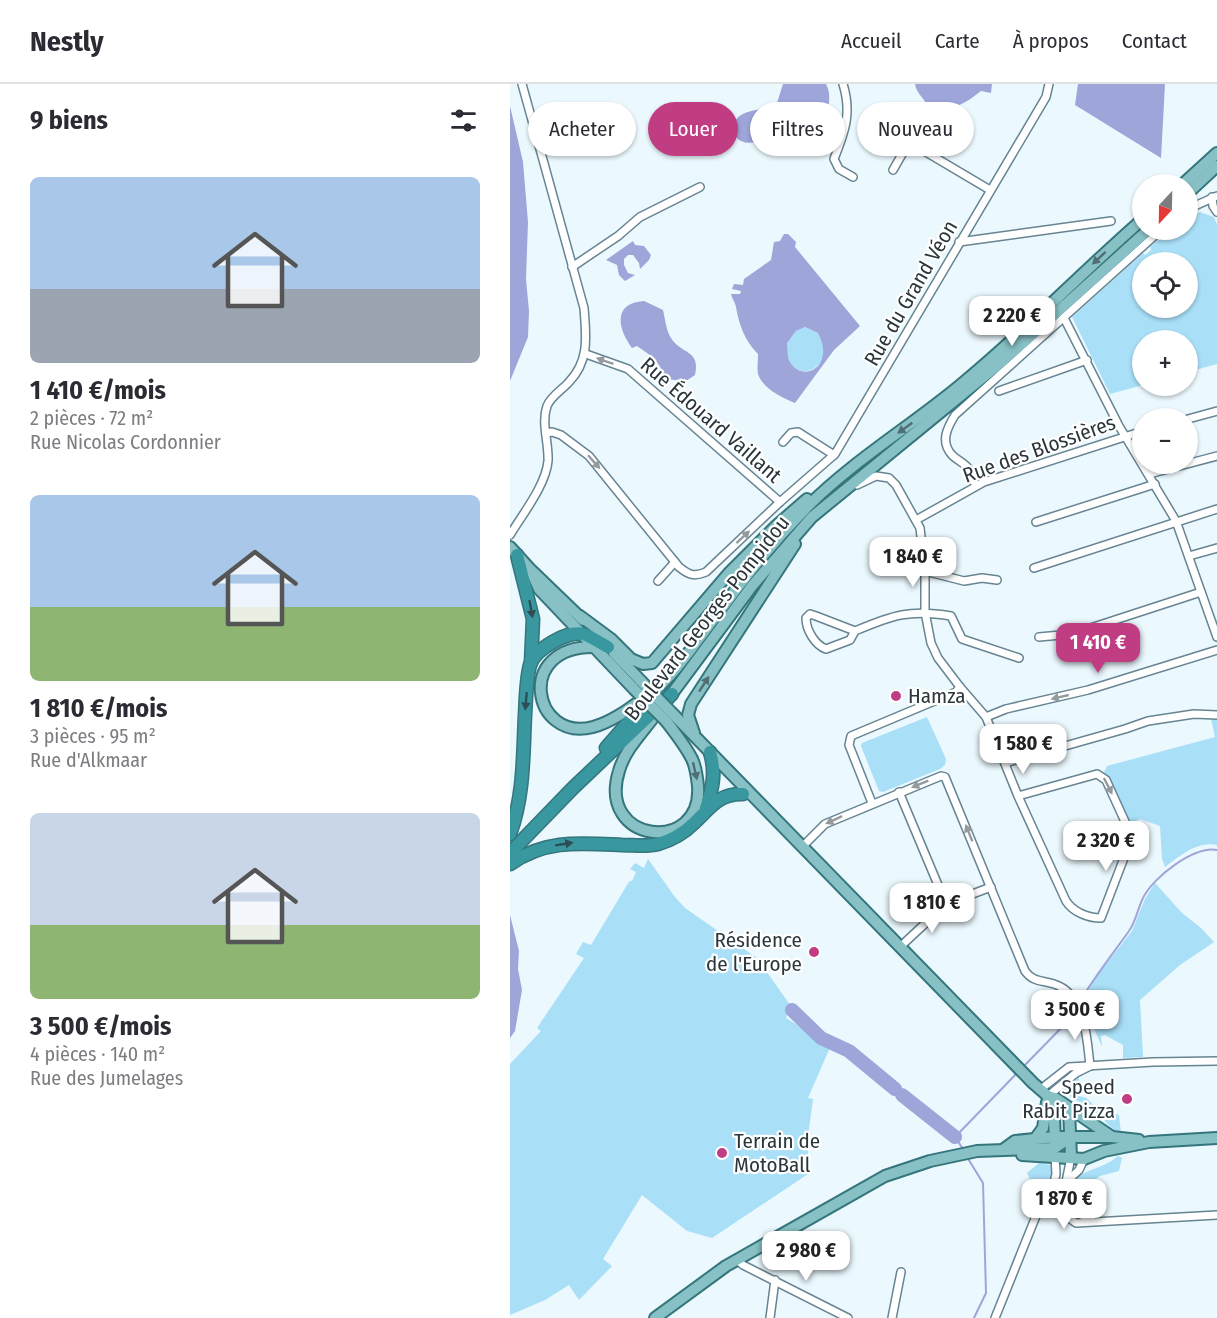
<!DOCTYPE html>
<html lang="fr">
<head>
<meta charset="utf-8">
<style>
  :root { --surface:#fff; --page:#f7f7f7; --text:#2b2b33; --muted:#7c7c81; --line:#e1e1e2; --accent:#c13d83 }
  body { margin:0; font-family:"Fira Sans Condensed",sans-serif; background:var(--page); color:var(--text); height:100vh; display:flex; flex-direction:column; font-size:22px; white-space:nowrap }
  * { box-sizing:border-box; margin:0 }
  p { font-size:20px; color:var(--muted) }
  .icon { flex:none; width:33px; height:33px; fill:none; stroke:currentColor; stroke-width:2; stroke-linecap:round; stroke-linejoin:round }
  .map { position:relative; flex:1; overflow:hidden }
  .side { display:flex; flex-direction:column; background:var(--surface); width:510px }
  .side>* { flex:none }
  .top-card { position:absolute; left:18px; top:18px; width:570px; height:54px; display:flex; gap:12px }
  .needle { width:39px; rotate:202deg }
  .controls { position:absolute; left:622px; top:90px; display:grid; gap:12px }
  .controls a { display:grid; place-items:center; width:66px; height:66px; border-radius:50%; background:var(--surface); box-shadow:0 2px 4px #0004; font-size:30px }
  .price { position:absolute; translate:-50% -51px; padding:0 14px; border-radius:12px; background:#fff; color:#222; font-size:20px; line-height:39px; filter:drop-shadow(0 2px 3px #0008) }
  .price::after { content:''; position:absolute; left:50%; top:36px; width:18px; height:14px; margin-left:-9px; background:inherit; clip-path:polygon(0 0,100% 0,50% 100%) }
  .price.on { background:var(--accent); color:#fff }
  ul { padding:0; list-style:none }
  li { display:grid; align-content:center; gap:12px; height:318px; padding:0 30px }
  li span { display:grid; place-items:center; height:186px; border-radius:9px; color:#555 }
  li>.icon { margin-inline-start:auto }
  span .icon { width:108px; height:108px; fill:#fffc; stroke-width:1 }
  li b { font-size:26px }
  h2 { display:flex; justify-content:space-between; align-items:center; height:72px; padding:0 30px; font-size:26px }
  .tag { padding:0 21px; border-radius:27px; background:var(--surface); box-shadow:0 2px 4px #0004; font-size:21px; line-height:54px }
  .tag.on { background:var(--accent); color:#fff }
  header { display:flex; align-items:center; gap:36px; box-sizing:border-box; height:84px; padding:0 30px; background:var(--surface); border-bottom:2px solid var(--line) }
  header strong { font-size:28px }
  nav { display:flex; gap:33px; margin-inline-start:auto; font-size:21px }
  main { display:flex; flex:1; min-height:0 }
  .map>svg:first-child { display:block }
</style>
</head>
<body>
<header>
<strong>Nestly</strong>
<nav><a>Accueil</a><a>Carte</a><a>À propos</a><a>Contact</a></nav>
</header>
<main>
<section class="side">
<h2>9 biens<svg class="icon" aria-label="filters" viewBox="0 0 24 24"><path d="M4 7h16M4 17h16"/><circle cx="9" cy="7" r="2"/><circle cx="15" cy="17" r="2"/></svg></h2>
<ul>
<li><span style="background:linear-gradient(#a9c7e8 60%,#9aa5b1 0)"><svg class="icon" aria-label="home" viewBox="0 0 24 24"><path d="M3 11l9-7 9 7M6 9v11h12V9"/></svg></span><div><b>1 410 €/mois</b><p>2 pièces · 72 m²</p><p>Rue Nicolas Cordonnier</p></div></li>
<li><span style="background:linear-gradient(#a9c7e8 60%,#8fb573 0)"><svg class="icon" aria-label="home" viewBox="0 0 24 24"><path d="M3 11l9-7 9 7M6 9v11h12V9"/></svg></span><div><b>1 810 €/mois</b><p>3 pièces · 95 m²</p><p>Rue d'Alkmaar</p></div></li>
<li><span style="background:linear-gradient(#c9d6e8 60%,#8fb573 0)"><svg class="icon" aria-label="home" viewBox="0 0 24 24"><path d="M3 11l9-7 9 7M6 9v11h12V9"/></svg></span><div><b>3 500 €/mois</b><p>4 pièces · 140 m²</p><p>Rue des Jumelages</p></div></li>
</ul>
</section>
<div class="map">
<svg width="707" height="1234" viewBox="0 0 707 1234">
  <rect width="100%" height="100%" fill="#ebf8fe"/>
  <g fill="#a9dff7" fill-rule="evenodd">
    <path d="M690,128L704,133L707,141V280L678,288V256H633V301L600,310L562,233L633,169L635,171L641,166L640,163L660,146H678V133ZM633,178H678V224H633Z"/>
    <path d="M295,243L308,249C310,253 313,257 314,262C318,282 292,298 280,278C277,273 278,265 277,259L286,247Z"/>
    <polygon points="417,633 436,675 435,681 430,685 373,708 369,707 351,662 352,659"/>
    <path d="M701,635H707V761C687,757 670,772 655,783L652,775L650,742L630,735L621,740L599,695L594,688L597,682L705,653Z"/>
    <polygon points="138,775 165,813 175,824 247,874 280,921 276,934 321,961 298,1014 303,1015 298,1052 298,1090 202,1154 177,1147 132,1111 93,1175 102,1182 69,1216 59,1201 35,1216 0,1231 0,980 31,947 27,944 74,874 66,870 73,858 81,861 117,801 120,797 122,797 126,788 120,785 125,779 134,784"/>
    <polygon points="645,799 672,829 691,844 704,858 670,881 630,916 633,973 613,974 613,961 595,951 591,952 592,963 579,933 570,921 586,893 622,847 635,815"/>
    <path d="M569,990V1012L576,1014L586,1023L609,1031L611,1049C600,1046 595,1035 586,1029C575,1021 563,1015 553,1008V1002Z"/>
    <path d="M608,1072L612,1074L609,1087L590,1092L584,1097L573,1117L575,1133L554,1118C560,1082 588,1090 608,1072Z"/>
    <path d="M529,1079L541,1081L543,1090L536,1111L532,1108L518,1129L515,1126C519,1108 527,1108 517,1089Z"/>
  </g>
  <g fill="#9da5d9" fill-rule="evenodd">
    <path d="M273,0H316C321,10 319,17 318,27C314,56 301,56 276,57C271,58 267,60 262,60C254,61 262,59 254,58C246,57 239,61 231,57C221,52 221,37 231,31C241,25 255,25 266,22Z"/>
    <path d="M405,0H482L481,9L471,7C454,21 441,27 419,24C415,15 406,9 405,0Z"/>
    <polygon points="568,0 655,0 651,74 565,21"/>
    <polygon points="0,22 13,78 18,138 16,195 19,227 18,253 0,297"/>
    <path d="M274,150H278L286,158L285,163L350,242L324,266L285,319C272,314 253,305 248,290C247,284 248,276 248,270C235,257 229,241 226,223C225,218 222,215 221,210H230L231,207L222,205L224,200L233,201L234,195L261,176L264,158L270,157ZM295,243L308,249C326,282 293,300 280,278C277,273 278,265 277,259L286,247Z"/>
    <polygon points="123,157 125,161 134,162 141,171 139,176 130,185 129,179 123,171 118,171 114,175 114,181 118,189 125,191 115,197 109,191 107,181 96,176"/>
    <path d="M134,217L153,226C155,234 156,246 161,254C171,270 191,266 185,291L176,297L154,295C152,278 140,271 127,262L122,264C108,245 102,219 134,217Z"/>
    <polygon points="0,831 9,867 8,885 12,906 5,947 0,954"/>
  </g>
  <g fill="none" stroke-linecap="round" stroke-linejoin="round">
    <g stroke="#9da5d9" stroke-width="2">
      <path d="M569,919C584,893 602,871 619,847C626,837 628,824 633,814C643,793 684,762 707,766"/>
      <polyline points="512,984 560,935 566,924"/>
      <polyline points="453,1065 445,1053 508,988"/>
      <polyline points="457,1073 473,1099 476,1209 464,1234"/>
    </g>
    <g stroke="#9da5d9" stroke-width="14">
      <polyline points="282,926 311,954 339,967 385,1005"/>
      <polyline points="392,1011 445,1053"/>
    </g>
    <g stroke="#668491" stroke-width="10">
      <g id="street">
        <path d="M333,0C342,29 335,48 324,75L329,85L343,93"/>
        <polyline points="383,86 399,58 480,106"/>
        <polyline points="702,113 703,122 707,128"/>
        <polyline points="678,125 707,112"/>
        <polyline points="449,158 601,137"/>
        <polyline points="62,183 108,152 130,133 190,103"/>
        <polyline points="554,234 609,342 666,437 707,553"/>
        <polyline points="76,270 118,285 270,418"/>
        <polyline points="489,307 577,276"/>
        <polyline points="678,335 707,327"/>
        <path d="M36,349L42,348L51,351L79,372L169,483C179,491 184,493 196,488L270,418L325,370L536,13L539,0"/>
        <polyline points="273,358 281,349 288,348 324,371"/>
        <polyline points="639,390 707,372"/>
        <path d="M347,401L366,392L379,394L386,401L410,444L415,487V528L421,559L428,574L450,603L476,633L508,712L556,817C563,828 578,834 591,834L622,753L596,696L587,690L508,712"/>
        <path d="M466,402C463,396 461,389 458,384C454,379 447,376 442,371C430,358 437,344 445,331L651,146"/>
        <polyline points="406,436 474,398 633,347"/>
        <polyline points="526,438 645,400"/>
        <path d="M0,451C12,431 36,401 38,377C39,359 31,339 37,322C41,312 52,306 59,298C80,276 76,252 74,224L12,0"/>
        <polyline points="679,472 707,464"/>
        <polyline points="524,484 707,425"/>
        <polyline points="415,487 454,497 472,494 487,496"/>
        <polyline points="148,497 165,478"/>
        <path d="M345,547L340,556L316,565C305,561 296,546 296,534L300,530L306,532L345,547C383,531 400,525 441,532L452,555L509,574"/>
        <polyline points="529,553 562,550 691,508"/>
        <polyline points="476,633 496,625 578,606 707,566"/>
        <polyline points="495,679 615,645 638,637 684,630 707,631"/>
        <polyline points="389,708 436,820"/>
        <polyline points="362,719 339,661 341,652 446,608 450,603"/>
        <path d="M293,762L315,740L431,692L435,693L515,887C523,898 531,896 544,900C576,910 577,956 580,982"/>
        <polyline points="391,862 436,820 481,803"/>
        <polyline points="531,1005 559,983 643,978 707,977"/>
        <polyline points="538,1012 566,989 580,982"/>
        <polyline points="556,1098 569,1086 574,1075"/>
        <polyline points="540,1116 546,1125 566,1139 707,1131"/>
        <path d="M540,1116C556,1118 567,1130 582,1137"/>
        <polyline points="540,1116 546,1090 545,1072"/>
        <polyline points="227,1176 233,1181 338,1234"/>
        <polyline points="260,1234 265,1196"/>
        <polyline points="382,1234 391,1188"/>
        <polyline points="485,1234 526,1132 540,1116 550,1109 556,1098 561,1073"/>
      </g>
    </g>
    <g stroke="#34767c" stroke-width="14">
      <g id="primary">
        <polyline points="673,100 707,69"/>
        <polyline points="678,109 707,82"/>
        <polyline points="0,463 19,484 73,536"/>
        <polyline points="22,489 29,505 124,605"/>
        <polyline points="70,532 101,555 121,575 133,580 142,579 219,489 266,442 297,415"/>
        <path d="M86,563C4,560 22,659 83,643C105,637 124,621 142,608C164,593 191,550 209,528C236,491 265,456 297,423C345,375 403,341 454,298C516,247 572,188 633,135"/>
        <polyline points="104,569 131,597"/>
        <polyline points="158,615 242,502 302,433 493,277 638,146"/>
        <polyline points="162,629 523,999 538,1012 545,1014 602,1053"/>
        <path d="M146,630C133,648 115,665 109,687C86,760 193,771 188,702C187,693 186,683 182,675C175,661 165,649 156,637"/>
        <polyline points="184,649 178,631 181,620 285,460"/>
        <polyline points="538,1012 544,1033 545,1058"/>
        <polyline points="559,1025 561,1073"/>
        <polyline points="525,1055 533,1044 537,1018"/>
        <polyline points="494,1065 505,1057 545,1053 602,1053 629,1056"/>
        <polyline points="512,1071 574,1075 594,1067 639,1058 707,1054"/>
        <polyline points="145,1234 216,1182 375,1092 420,1077 467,1067 545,1064 561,1053"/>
      </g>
    </g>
    <g stroke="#34767c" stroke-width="15">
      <g id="highway">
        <polyline points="7,471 23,535 21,579"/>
        <polyline points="96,664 149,603"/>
        <path d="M196,724C203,704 206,688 200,668"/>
        <path d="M0,750C14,712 13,672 15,631C16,615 16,596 20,581C25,565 58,546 73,550C82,553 90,559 98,563"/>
        <polyline points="0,769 63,704 162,610"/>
        <path d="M0,780C36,755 70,759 112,761C124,761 137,763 148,760C162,756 174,749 184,739C200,724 209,709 233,710"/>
      </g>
    </g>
    <use href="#street" stroke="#fff" stroke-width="7"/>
    <use href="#primary" stroke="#88c1c5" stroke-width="10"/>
    <use href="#highway" stroke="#39989f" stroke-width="12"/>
    <g stroke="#34767c" stroke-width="14" stroke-linecap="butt">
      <g id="primary-bridge">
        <polyline points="131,597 162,629"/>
        <polyline points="124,605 156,637"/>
      </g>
    </g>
    <use href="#primary-bridge" stroke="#88c1c5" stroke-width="10"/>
  </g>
  <defs><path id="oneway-solid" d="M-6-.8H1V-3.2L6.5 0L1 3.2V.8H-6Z" transform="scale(1.5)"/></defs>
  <g fill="#506e73">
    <use href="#oneway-solid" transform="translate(589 174) rotate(137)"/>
    <use href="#oneway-solid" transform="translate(395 344) rotate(144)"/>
    <use href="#oneway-solid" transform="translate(194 600) rotate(-57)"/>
    <use href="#oneway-solid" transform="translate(185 687) rotate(77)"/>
  </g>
  <g fill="#949a9e">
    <use href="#oneway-solid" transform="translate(95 277) rotate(-161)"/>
    <use href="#oneway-solid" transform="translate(84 378) rotate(49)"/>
    <use href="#oneway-solid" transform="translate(233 453) rotate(-43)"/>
    <use href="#oneway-solid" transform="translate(550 613) rotate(167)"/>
    <use href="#oneway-solid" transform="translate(410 700) rotate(158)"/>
    <use href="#oneway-solid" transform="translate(598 702) rotate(63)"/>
    <use href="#oneway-solid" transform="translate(324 736) rotate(155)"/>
    <use href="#oneway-solid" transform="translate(459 749) rotate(-112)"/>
  </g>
  <g fill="#2e4e55">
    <use href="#oneway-solid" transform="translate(21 525) rotate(80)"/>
    <use href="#oneway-solid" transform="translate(16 617) rotate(95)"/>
    <use href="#oneway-solid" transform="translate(54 760) rotate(-9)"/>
  </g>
  <g fill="#c13d83" stroke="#fff" stroke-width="2">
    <circle cx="386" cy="612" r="6"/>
    <circle cx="304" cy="868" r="6"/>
    <circle cx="617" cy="1015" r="6"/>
    <circle cx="212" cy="1069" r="6"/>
  </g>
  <g text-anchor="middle" stroke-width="4.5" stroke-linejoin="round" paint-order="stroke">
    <g font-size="21" fill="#2a363c" stroke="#fff">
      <text transform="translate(401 209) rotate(-60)" y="7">Rue du Grand Véon</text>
      <text transform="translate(201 336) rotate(41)" y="7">Rue Édouard Vaillant</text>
      <text transform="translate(529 365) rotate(-20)" y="7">Rue des Blossières</text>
      <text transform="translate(197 534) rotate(-52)" y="7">Boulevard Georges Pompidou</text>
    </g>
    <g font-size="21" fill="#2a363c" stroke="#fff" text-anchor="start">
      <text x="398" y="619">Hamza</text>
      <text x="292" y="863" text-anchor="end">Résidence<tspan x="292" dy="24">de l'Europe</tspan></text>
      <text x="605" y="1010" text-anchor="end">Speed<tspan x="605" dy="24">Rabit Pizza</tspan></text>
      <text x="224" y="1064">Terrain de<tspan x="224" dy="24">MotoBall</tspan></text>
    </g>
  </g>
</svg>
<div class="controls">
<a><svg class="needle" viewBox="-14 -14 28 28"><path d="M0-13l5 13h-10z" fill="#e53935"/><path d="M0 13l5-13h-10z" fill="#7c7c81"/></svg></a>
<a><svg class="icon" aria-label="locate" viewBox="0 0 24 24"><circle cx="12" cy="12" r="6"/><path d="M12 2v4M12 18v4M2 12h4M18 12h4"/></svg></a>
<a>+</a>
<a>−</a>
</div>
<b class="price" style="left:502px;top:263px">2 220 €</b>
<b class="price" style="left:403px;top:504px">1 840 €</b>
<b class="price on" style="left:588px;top:590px">1 410 €</b>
<b class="price" style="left:513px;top:691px">1 580 €</b>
<b class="price" style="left:596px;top:788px">2 320 €</b>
<b class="price" style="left:422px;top:850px">1 810 €</b>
<b class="price" style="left:565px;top:957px">3 500 €</b>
<b class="price" style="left:554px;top:1146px">1 870 €</b>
<b class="price" style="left:296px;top:1198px">2 980 €</b>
<div class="top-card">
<a class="tag">Acheter</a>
<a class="tag on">Louer</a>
<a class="tag">Filtres</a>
<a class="tag">Nouveau</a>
</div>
</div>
</main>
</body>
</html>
